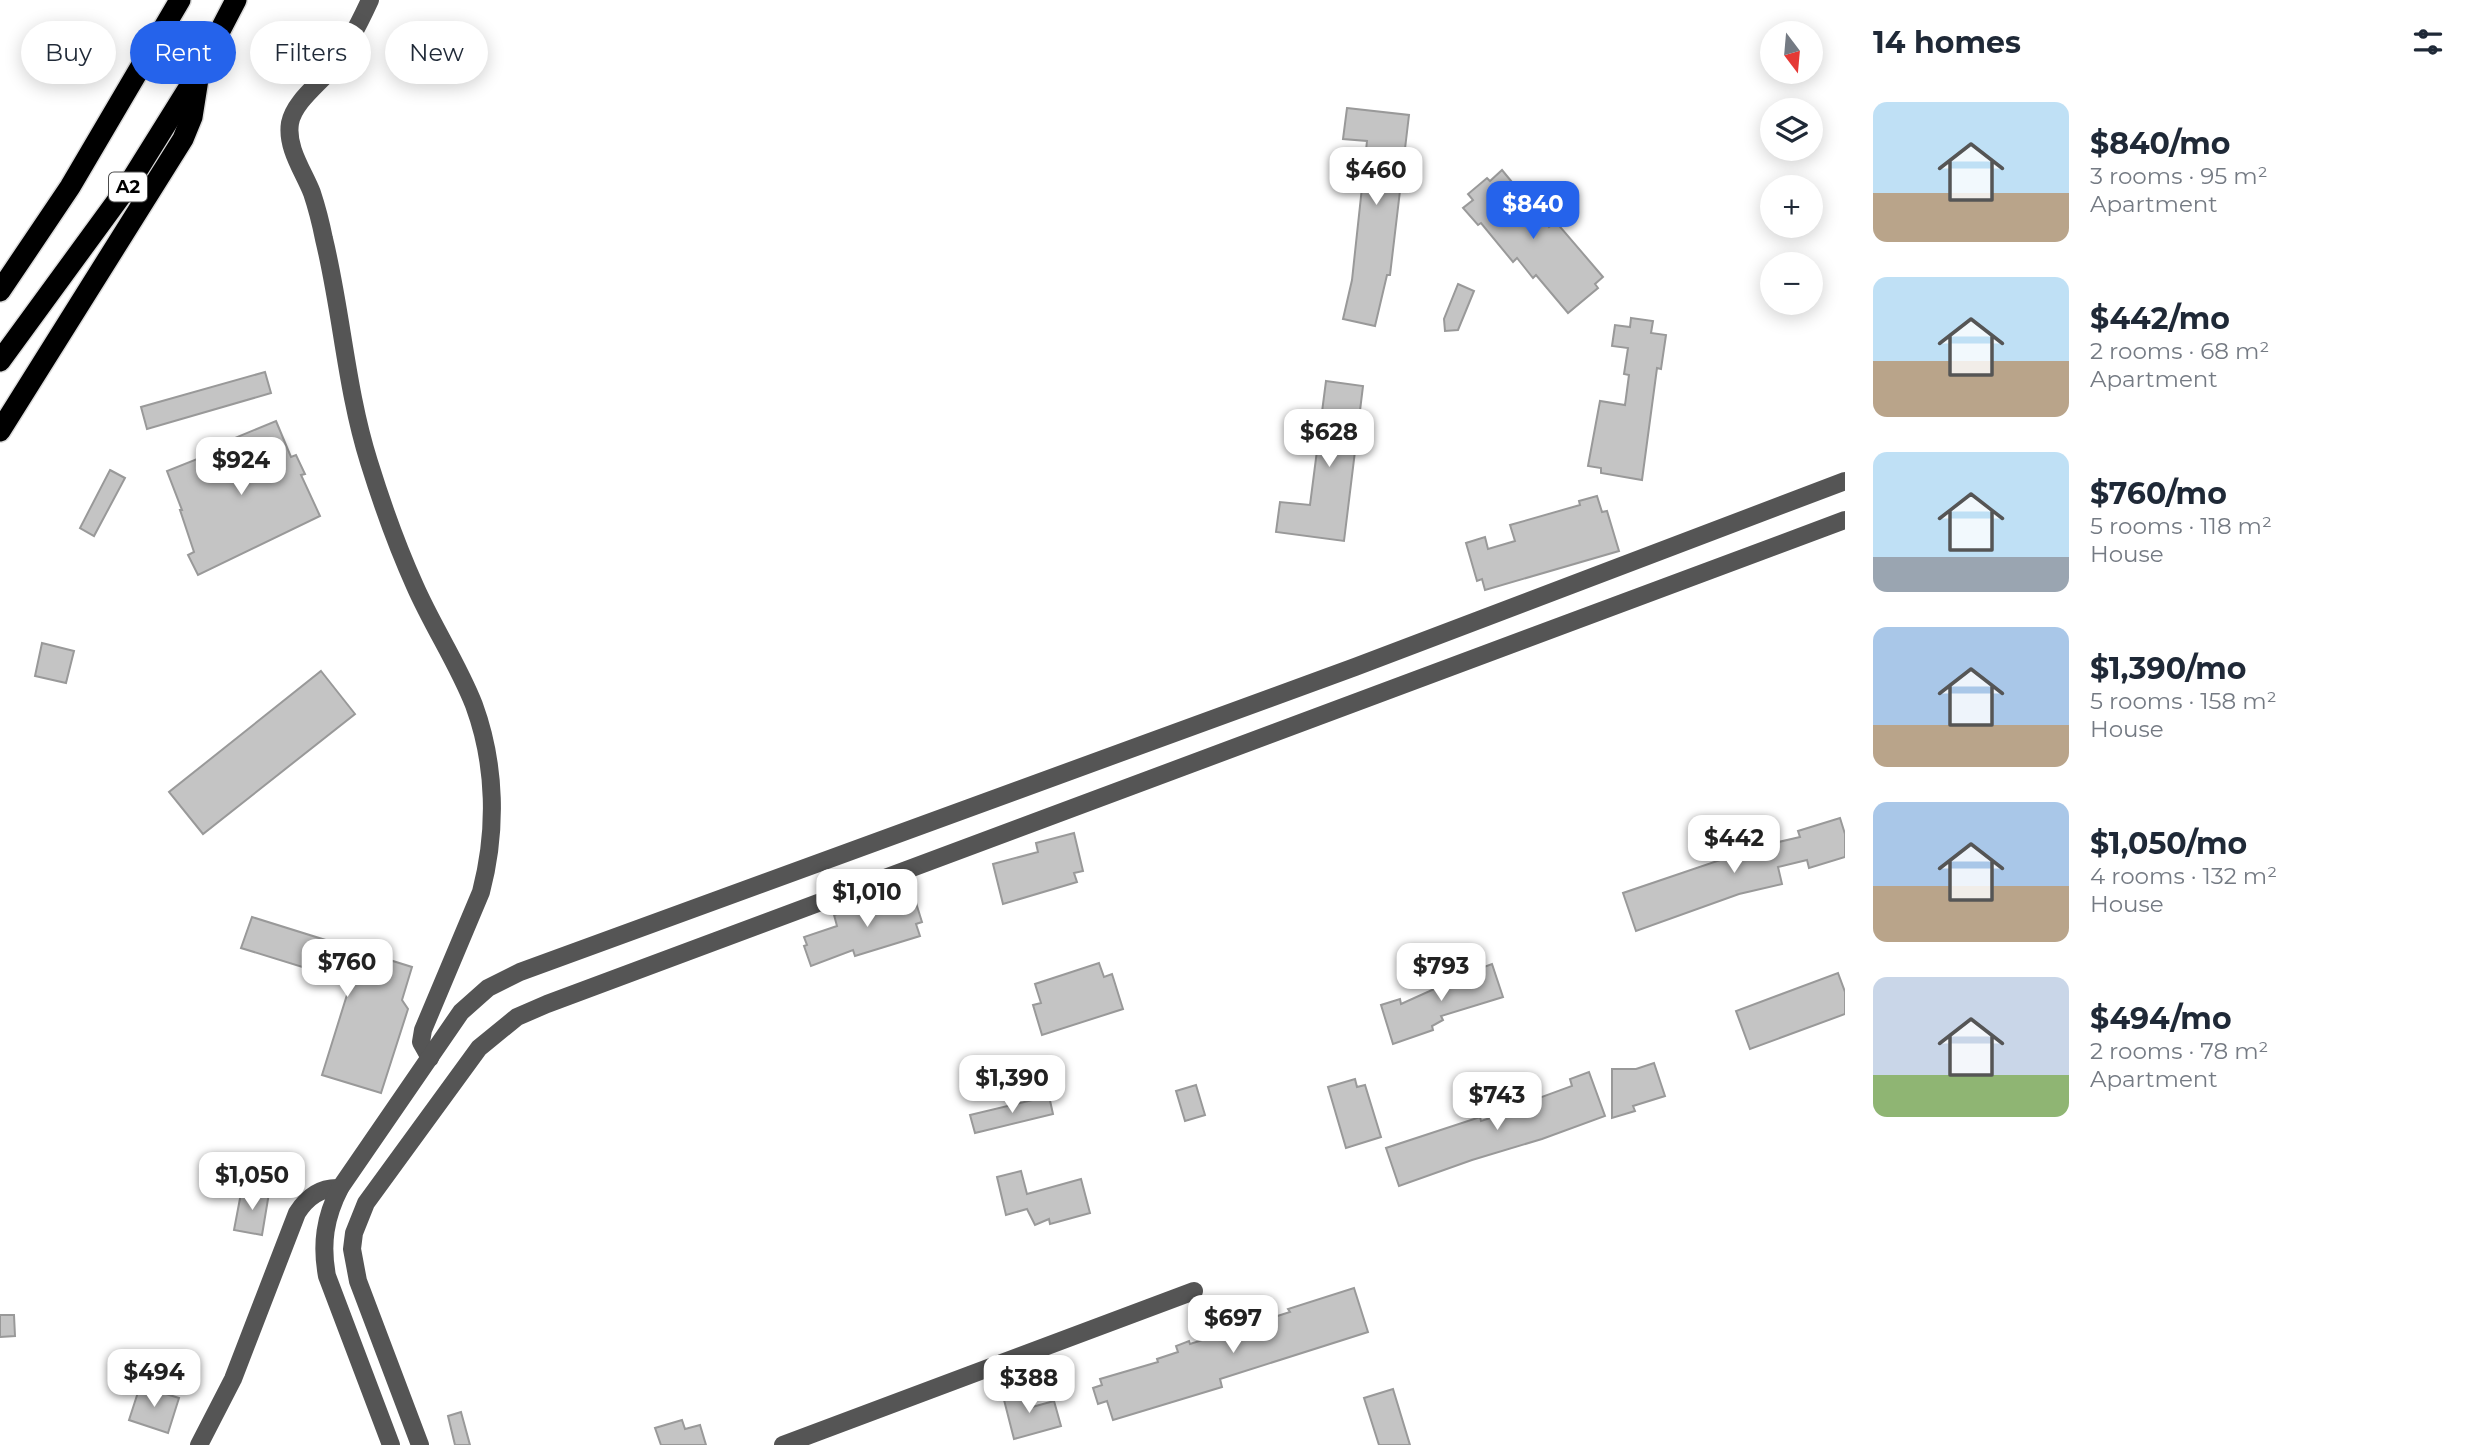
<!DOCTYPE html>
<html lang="en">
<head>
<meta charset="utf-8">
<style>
  :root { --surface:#fff; --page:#f2f2f3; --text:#1f2937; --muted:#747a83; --accent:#2563eb }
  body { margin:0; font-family:Montserrat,sans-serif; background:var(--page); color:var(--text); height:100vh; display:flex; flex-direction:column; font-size:26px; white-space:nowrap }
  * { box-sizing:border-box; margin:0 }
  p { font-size:23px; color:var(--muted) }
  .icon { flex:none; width:38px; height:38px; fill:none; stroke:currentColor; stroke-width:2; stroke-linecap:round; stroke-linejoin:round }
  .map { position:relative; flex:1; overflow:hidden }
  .side { display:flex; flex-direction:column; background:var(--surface); width:630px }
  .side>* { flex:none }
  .banner { position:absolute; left:21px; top:21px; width:665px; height:63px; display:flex; gap:14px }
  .needle { width:46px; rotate:164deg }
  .buttons { position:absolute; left:1760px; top:21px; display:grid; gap:14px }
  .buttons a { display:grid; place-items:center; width:63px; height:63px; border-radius:50%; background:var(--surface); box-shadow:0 4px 18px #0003; font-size:35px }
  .price { position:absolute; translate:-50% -60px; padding:0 16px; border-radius:14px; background:#fff; color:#222; font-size:23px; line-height:46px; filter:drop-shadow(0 2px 4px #0008) }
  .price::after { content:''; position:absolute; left:50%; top:42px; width:21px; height:16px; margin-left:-10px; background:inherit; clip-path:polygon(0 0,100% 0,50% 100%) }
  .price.on { background:var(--accent); color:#fff }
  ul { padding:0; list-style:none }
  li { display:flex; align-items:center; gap:21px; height:175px; padding:0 28px }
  li span { display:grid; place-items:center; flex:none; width:196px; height:140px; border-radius:14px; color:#555 }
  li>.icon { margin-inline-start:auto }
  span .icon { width:84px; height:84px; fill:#fffc; stroke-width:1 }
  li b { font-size:30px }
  h2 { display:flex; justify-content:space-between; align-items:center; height:84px; padding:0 28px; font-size:30px }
  .pill { padding:0 24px; border-radius:32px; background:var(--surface); box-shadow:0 4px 18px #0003; font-size:24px; line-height:63px }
  .pill.on { background:var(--accent); color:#fff }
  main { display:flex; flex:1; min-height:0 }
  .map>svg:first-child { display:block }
</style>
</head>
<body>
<main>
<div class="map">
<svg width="1845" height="1445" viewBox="0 0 1845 1445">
  <rect width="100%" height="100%" fill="#fff"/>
  <g fill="#c4c4c4" stroke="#999" stroke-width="2">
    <polygon points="1347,108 1409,115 1390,275 1387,275 1375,326 1343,319 1352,280 1367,141 1343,139"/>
    <polygon points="1502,170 1549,227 1556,222 1603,277 1595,284 1598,288 1568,313 1536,275 1533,278 1517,258 1513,262 1481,223 1478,225 1463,208 1473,200 1468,194 1487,178 1490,181"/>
    <polygon points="1458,284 1474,291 1458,330 1445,331 1444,319"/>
    <polygon points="1631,318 1653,321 1651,333 1666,335 1661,369 1657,368 1642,480 1601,473 1601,468 1588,466 1600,401 1625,405 1629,375 1624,374 1628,348 1612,346 1615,325 1630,327"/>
    <polygon points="265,372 271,393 147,429 141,407"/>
    <polygon points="1326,381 1363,386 1344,541 1276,532 1280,502 1310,505"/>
    <polygon points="276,421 291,457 296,455 305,474 301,475 320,516 198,575 188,555 194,552 180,510 182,510 167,471 220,450 218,445"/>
    <polygon points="110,470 125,478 94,536 80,528"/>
    <polygon points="1597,496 1602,512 1607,511 1619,551 1485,590 1482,579 1477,581 1466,543 1485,537 1488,549 1515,541 1510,525 1580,505 1579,501"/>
    <polygon points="42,643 74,651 66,683 35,676"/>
    <polygon points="321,671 355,714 203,834 169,792"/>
    <polygon points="1840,818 1845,834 1845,857 1809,868 1807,860 1778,867 1782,884 1739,894 1636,931 1623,893 1741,853 1740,851 1800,837 1798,831"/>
    <polygon points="1074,833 1083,871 1074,873 1077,882 1003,904 993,864 1038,852 1036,843"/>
    <polygon points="912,890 922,922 916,924 920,936 855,956 853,950 811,966 804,946 807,945 804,937 837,926 834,915"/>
    <polygon points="252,917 412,967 402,1000 408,1009 381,1093 322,1075 351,982 241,948"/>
    <polygon points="1099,963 1104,977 1112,974 1123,1009 1042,1035 1033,1005 1041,1003 1035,984"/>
    <polygon points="1492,964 1503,997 1441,1016 1443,1020 1432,1026 1433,1030 1393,1044 1381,1005 1400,999 1401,1004 1441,986 1440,983"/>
    <polygon points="1838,973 1845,992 1845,1014 1750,1049 1736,1011"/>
    <polygon points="1654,1063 1665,1096 1633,1106 1635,1111 1612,1118 1612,1069 1636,1069"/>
    <polygon points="1589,1072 1605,1116 1542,1139 1472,1160 1399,1186 1386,1148 1480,1117 1481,1121 1521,1108 1520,1105 1572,1086 1570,1079"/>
    <polygon points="1355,1079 1357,1087 1365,1085 1381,1137 1346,1148 1328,1087"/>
    <polygon points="1196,1085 1205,1115 1185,1121 1176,1091"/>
    <polygon points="1049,1096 1053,1114 975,1133 970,1115"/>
    <polygon points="1021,1171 1027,1194 1081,1179 1090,1213 1050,1224 1049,1219 1035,1225 1027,1209 1006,1215 997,1177"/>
    <polygon points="242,1188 269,1193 262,1235 234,1230"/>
    <polygon points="1354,1288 1368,1332 1220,1379 1222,1387 1113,1420 1107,1401 1098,1404 1093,1388 1102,1385 1100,1379 1158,1362 1157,1359 1178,1352 1176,1346 1189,1341 1190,1344 1290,1312 1288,1309"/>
    <polygon points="0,1315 14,1315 15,1336 0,1337"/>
    <polygon points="140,1386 179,1398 168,1433 129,1420"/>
    <polygon points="1019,1386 1032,1407 1054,1401 1061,1426 1014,1439 1003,1396"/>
    <polygon points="1393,1389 1410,1445 1379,1445 1364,1398"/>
    <polygon points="461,1412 470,1445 455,1445 448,1416"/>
    <polygon points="682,1420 685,1429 700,1425 706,1445 661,1445 655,1428"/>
  </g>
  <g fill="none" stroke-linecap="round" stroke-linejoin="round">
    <g stroke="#dbdbdb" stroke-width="24">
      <g id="highway">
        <polyline points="0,291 70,187 180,0"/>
        <polyline points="0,361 125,190 198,73 236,0"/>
        <polyline points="0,431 183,139 192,117 198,79"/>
      </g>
    </g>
    <g stroke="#555" stroke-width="18">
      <path d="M370,0C359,24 347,48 331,69C318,85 294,102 290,123C286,148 304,172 312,193C317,208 321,224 324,239C342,313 346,389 369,462C382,504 397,546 415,586C433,627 458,664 474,705C496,765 497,831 481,892L423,1030L421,1042L430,1058"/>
      <path d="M199,1445L233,1379L297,1213C307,1197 321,1187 340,1188"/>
      <path d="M391,1445L327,1276C321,1244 325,1217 340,1188L461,1012L488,988L520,972L1355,667L1845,481"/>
      <polyline points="420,1445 358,1281 352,1249 354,1233 366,1203 479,1048 517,1017 547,1004 1845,520"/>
      <polyline points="783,1445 1194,1291"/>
    </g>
    <use href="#highway" stroke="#000" stroke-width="21"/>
  </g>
  <g text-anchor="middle" stroke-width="5" stroke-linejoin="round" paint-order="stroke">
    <rect fill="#fff" stroke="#4c4c4c" stroke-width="2" x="109" y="172.5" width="38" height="29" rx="5"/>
    <g font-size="18" font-weight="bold" fill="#000">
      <text x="128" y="193">A2</text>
    </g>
  </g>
</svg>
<div class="buttons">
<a><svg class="needle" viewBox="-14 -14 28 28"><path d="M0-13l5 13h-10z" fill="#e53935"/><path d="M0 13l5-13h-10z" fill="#747a83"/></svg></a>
<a><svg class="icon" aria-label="layers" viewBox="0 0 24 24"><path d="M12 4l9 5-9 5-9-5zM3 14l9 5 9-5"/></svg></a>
<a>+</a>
<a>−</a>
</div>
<b class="price" style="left:1376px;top:207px">$460</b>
<b class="price on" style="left:1533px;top:241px">$840</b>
<b class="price" style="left:1329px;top:469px">$628</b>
<b class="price" style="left:241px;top:497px">$924</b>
<b class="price" style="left:1734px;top:875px">$442</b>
<b class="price" style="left:867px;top:929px">$1,010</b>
<b class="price" style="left:347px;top:999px">$760</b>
<b class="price" style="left:1441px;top:1003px">$793</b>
<b class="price" style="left:1012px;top:1115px">$1,390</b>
<b class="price" style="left:1497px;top:1132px">$743</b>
<b class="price" style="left:252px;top:1212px">$1,050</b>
<b class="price" style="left:1233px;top:1355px">$697</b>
<b class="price" style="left:154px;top:1409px">$494</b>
<b class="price" style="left:1029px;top:1415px">$388</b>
<div class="banner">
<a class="pill">Buy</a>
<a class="pill on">Rent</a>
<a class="pill">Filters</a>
<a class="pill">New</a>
</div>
</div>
<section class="side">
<h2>14 homes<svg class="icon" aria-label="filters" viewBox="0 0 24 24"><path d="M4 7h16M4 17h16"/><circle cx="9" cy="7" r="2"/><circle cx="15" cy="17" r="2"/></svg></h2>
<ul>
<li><span style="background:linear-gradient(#bfe0f5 65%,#b9a48a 0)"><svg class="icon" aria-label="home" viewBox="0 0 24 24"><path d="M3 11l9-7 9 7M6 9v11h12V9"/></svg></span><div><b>$840/mo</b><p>3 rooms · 95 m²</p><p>Apartment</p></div></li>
<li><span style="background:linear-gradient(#bfe0f5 60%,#b9a48a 0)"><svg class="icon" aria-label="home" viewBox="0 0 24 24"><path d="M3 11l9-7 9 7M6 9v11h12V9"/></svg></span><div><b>$442/mo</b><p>2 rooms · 68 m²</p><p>Apartment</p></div></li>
<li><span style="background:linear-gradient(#bfe0f5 75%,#9aa5b1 0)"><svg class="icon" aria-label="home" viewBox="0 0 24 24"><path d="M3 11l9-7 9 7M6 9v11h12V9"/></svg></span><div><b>$760/mo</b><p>5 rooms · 118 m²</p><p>House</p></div></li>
<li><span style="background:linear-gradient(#a9c7e8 70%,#b9a48a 0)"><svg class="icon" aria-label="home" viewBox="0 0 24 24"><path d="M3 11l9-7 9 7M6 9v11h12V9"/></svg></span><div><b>$1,390/mo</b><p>5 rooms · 158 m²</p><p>House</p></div></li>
<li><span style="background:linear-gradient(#a9c7e8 60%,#b9a48a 0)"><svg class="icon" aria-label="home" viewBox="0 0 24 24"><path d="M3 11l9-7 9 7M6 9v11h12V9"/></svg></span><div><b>$1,050/mo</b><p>4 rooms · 132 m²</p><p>House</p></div></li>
<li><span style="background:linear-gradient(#c9d6e8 70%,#8fb573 0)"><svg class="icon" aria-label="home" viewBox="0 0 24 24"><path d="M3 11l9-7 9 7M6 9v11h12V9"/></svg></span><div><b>$494/mo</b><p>2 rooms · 78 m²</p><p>Apartment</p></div></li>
</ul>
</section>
</main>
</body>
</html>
